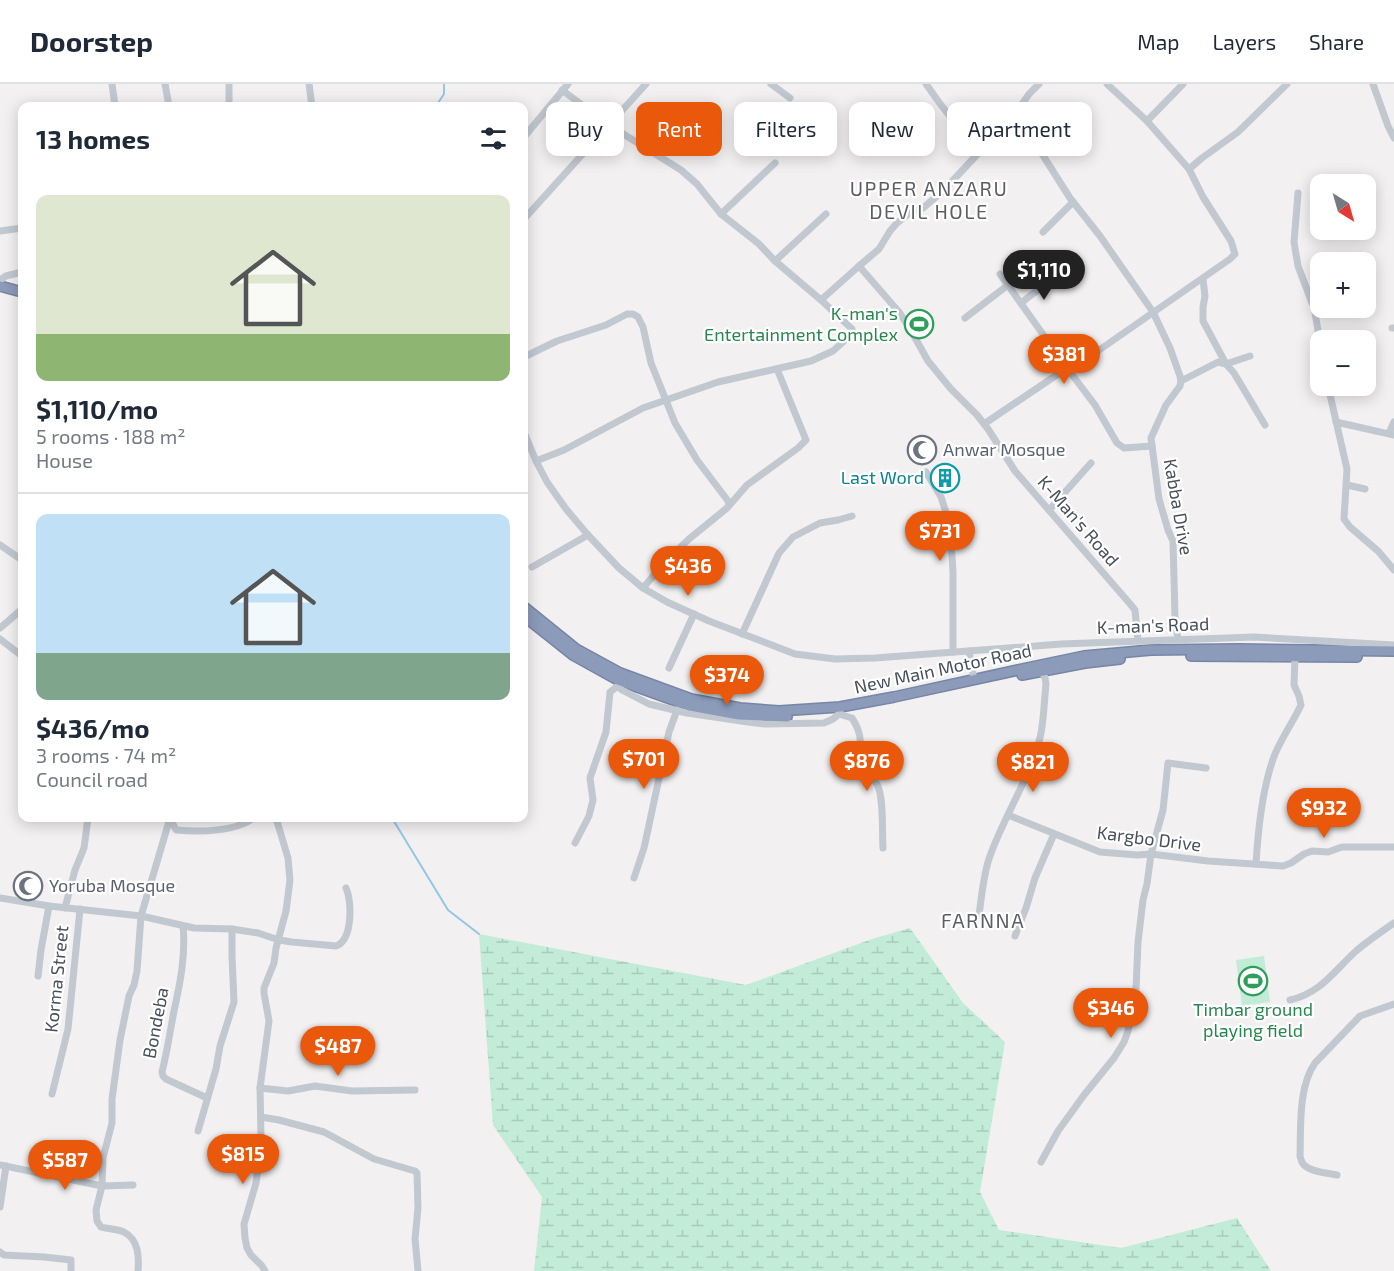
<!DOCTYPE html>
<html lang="en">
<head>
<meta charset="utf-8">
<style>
  :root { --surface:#fff; --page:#f2f2f3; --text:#1f2937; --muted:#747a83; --line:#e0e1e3; --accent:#ea580c }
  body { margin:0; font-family:"Exo 2",sans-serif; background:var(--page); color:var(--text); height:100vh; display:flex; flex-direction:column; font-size:22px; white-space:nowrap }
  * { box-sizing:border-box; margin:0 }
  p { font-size:20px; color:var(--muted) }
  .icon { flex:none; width:33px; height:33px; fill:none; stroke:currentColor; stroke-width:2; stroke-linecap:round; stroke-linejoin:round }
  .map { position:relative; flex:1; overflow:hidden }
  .side { position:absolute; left:18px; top:18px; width:510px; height:720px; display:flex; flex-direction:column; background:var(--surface); border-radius:12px; box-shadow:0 3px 15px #0003 }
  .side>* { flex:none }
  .banner { position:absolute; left:546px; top:18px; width:570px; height:54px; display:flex; gap:12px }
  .needle { width:39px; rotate:143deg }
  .fabs { position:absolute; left:1310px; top:90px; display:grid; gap:12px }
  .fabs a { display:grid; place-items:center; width:66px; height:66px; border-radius:12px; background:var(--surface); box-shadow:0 3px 15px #0003; font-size:30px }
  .price { position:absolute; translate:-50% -51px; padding:0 14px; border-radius:21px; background:var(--accent); color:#fff; font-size:20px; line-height:39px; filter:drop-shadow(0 2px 3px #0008) }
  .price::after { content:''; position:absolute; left:50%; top:36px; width:18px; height:14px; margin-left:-9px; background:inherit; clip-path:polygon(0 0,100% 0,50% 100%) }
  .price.on { background:#222; color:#fff }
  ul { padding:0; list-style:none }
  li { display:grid; align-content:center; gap:12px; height:318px; padding:0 18px }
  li+li { border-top:2px solid var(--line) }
  li span { display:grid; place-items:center; height:186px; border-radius:12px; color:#555 }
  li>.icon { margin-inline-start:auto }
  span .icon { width:108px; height:108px; fill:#fffc; stroke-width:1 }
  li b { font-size:26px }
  h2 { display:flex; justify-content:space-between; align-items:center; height:72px; padding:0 18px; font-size:26px }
  .tag { padding:0 21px; border-radius:12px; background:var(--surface); box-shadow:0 3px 15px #0003; font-size:21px; line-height:54px }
  .tag.on { background:var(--accent); color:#fff }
  header { display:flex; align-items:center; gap:36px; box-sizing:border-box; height:84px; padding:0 30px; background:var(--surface); border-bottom:2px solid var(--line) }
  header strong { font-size:28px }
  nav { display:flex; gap:33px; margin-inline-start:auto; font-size:21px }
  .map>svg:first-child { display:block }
</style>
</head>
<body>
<header>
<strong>Doorstep</strong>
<nav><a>Map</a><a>Layers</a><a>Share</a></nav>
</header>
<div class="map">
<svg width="1394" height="1187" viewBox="0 0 1394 1187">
  <defs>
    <pattern id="wetland-marsh" width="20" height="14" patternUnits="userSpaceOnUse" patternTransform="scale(1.5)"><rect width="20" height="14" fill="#c2ebd8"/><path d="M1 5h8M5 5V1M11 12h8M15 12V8" fill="none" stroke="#a8cbbc"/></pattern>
  </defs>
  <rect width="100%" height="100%" fill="#f2f0f0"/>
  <polygon fill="url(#wetland-marsh)" points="910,844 963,919 1005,958 980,1108 999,1146 1121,1164 1237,1134 1271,1187 534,1187 542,1113 493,1041 479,850 746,901 872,855"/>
  <polygon fill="#c2ebd8" points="1264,872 1270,918 1242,922 1236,876"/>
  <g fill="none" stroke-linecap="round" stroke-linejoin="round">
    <g stroke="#93c7e4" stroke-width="2">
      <polyline points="436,22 444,10 444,0"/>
      <polyline points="392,734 448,826 479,850"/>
    </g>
    <g stroke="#7786a6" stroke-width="12">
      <g id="highway">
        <polyline points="0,202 22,208"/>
        <polyline points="524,523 576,565 620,589 691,615 740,624 779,627 840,623 894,613 1041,581 1084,572 1151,566 1238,565 1394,567"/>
        <polyline points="524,532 573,571 618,596 690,622 739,631 787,633"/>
        <polyline points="1191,572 1357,573"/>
        <polyline points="1022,591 1085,579 1120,575"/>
      </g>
    </g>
    <g stroke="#c2c8d0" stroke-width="7">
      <polyline points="112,0 115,22"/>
      <polyline points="165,0 169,22"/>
      <polyline points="229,0 229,22"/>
      <polyline points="309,0 312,22"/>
      <polyline points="771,0 790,14"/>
      <polyline points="926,0 941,21 979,68"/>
      <polyline points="1373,0 1388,42 1394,54"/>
      <polyline points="1016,29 1070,114 1100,152 1153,228 1170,264 1180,292 1181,297 1180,302 1166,321 1151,354 1159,415 1168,446 1173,457 1175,533 1178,556"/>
      <polyline points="1147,37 1183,0"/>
      <polyline points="524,53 568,0"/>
      <polyline points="1189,85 1202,74 1238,48 1287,0"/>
      <polyline points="1298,109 1294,158 1298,182 1312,219 1317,224"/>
      <polyline points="721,130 775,79"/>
      <polyline points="524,135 646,0"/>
      <polyline points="0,147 22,144"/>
      <polyline points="1043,148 1073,118"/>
      <polyline points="775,177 826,130"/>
      <polyline points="859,182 879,165 890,147 897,139 911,128 923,124 944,106 1016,29 1029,10 1039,0"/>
      <polyline points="1000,190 1067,284 1095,321 1117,359 1124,364 1152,362"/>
      <polyline points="1203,195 1205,212 1203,223 1203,237 1226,280 1250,272"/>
      <polyline points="0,196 6,192 22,188"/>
      <polyline points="821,216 859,182 899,228 909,243 928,277 951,305 977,331 988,345 1015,387 1131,521 1135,526 1138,557"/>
      <polyline points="1021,219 1052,195"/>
      <polyline points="1318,223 1315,229 1320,258"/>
      <polyline points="965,234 1008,201"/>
      <polyline points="1392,244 1394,244"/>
      <polyline points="524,273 557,257 606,241 627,230 633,230 638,233 643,243 651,279 675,339 697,376 728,417 729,421"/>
      <polyline points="1069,287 1230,175 1235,170 1231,157 1203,113 1189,85 1147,37 1107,0"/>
      <polyline points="1181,297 1218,278 1226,280 1234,289 1265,341"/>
      <polyline points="1328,302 1347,385 1344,435 1350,443 1378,467 1394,486"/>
      <polyline points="1336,338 1394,351"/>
      <polyline points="984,340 1067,284"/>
      <polyline points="524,348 536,377 547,398 566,425 588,451 619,484 643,504 667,518 709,537 795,570 835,575 875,574 1061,560 1254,553 1394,561"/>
      <polyline points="1389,349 1394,338"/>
      <polyline points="536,377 564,366 643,324 718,298 811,277 833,267 853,249 852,245 821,216 775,177 759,160 721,130 697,100 681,86 609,41 562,6"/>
      <polyline points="926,388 941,413 950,441 953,488 953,568"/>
      <polyline points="1347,401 1365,405"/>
      <polyline points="1049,426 1091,379"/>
      <polyline points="0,461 22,476"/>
      <polyline points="532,483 588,451"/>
      <polyline points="643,504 665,478 689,455 727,424 747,401 798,364 806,356 777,285"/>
      <polyline points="0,544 22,525"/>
      <polyline points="742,550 779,469 793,453 820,439 838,436 852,432"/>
      <polyline points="0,555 22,572"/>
      <polyline points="969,567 974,595"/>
      <polyline points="669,584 694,530"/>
      <polyline points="618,602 622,606 649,620 687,629 748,638 765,640 824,639 833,635 839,630"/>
      <path d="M840,628L839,630L852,634C867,657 856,666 863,688C869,690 874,695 877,700C884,712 882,749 883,764"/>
      <polyline points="1008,731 1100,768 1137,771 1151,770 1208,777 1283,782 1291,779 1304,770 1312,767 1328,768 1342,763 1394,763"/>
      <path d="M170,734L176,746C200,748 234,748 254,734"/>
      <polyline points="575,759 589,732 593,716 590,694 606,648 610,608 618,602"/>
      <path d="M1256,780C1258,746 1262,703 1275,670C1282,653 1293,638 1301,621L1299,612L1294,601L1295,573"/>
      <polyline points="634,794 644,764 669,648 677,626"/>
      <path d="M0,814L49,822L141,832L194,844L232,845L258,849L279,856L292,858L336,862C353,856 352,817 346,804"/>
      <polyline points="65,824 75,786 84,764 88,734"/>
      <path d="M979,831C982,811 983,791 990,772C1004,732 1029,696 1040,654C1044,637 1044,618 1046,600L1045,594L1042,587"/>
      <path d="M183,842C186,870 180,900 174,927C170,948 167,968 162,988L163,992L166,995L207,1014"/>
      <polyline points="1015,852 1026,824 1035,794 1054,750"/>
      <polyline points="38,892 41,866 49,822"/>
      <path d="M1290,916C1321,909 1334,887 1356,867C1368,857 1381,848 1394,839"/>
      <polyline points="260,1004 288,1007 315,1002 352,1007 415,1006"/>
      <polyline points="52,1010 68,945 80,825"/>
      <polyline points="261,1033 279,1036 324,1048 374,1075 415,1087 417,1089 418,1124 415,1155 418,1187"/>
      <polyline points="198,1047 216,985 220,962 234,918 232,872 232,845"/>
      <polyline points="1041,1078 1058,1047 1084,1011 1114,974 1124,958 1128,947 1136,905 1138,858 1143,816 1147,800 1151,770 1163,726 1168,679 1206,684"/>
      <polyline points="0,1081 102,1102 133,1101"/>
      <path d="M1337,1091C1327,1089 1311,1088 1304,1081C1301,1078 1301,1076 1300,1072C1301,1044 1298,1003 1315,979L1360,932L1394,920"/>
      <polyline points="0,1123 6,1082"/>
      <polyline points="0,1168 4,1171 44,1173 71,1176 71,1187"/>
      <path d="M138,1187C139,1173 139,1156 124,1148C117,1145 108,1145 101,1143L97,1137L96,1126L102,1102L103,1074L112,1039V1015L120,956L129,912L134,901L137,887L141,832L170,734"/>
      <polyline points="265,1187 262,1182 251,1171 247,1164 245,1154 244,1140 256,1099 258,1084 261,1054 260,1004 269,937 264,909 264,904 274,879 276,864 286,827 290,796 288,774 276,734"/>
    </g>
    <use href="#highway" stroke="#8c9bba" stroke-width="9"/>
  </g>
  <defs>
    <g id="stadium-ring" transform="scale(1.5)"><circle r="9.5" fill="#fff" stroke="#2e9e5b" stroke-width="1.5"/><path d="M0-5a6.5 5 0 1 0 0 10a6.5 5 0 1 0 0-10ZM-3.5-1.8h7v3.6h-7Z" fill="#2e9e5b"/></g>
    <g id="mosque-ring" transform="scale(1.5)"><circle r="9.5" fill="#fff" stroke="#6b7280" stroke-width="1.5"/><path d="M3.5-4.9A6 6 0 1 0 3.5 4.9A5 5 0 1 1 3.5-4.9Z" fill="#6b7280"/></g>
    <g id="building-ring" transform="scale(1.5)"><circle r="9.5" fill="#fff" stroke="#0f9aa8" stroke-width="1.5"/><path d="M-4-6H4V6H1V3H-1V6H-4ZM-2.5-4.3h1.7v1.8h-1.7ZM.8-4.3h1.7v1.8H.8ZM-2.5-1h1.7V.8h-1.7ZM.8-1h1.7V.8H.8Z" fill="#0f9aa8"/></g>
  </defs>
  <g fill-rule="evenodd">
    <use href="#stadium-ring" x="919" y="240"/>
    <use href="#mosque-ring" x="922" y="366"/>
    <use href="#building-ring" x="945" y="394"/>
    <use href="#mosque-ring" x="28" y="802"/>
    <use href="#stadium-ring" x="1253" y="897"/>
  </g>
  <g text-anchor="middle" stroke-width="4.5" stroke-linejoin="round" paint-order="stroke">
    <g font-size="18" fill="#27864d" stroke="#fff" text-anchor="end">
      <text x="898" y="236">K-man's<tspan x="898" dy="21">Entertainment Complex</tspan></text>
      <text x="1253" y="932" text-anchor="middle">Timbar ground<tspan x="1253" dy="21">playing field</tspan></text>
    </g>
    <g font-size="18" fill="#5b616d" stroke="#fff" text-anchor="start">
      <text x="943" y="372">Anwar Mosque</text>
      <text x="49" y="808">Yoruba Mosque</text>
    </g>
    <g font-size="18" fill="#0d838f" stroke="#fff" text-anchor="end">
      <text x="924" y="400">Last Word</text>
    </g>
    <g font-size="18" fill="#49505b" stroke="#fff">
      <text transform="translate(1178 423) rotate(80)" y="6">Kabba Drive</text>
      <text transform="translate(1078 437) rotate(49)" y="6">K-Man's Road</text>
      <text transform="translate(1153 542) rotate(-2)" y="6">K-man's Road</text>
      <text transform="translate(943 585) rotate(-12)" y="6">New Main Motor Road</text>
      <text transform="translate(1149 755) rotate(7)" y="6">Kargbo Drive</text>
      <text transform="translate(57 895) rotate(-84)" y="6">Korma Street</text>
      <text transform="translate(156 939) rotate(-79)" y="6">Bondeba</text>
    </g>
    <g font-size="20" letter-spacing="1.5" fill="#5d5f64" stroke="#fff">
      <text x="929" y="112">UPPER ANZARU<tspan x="929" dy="23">DEVIL HOLE</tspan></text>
      <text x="983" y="844">FARNNA</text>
    </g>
  </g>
</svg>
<div class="fabs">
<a><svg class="needle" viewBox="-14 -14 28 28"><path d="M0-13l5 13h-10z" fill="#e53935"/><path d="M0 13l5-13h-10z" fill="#747a83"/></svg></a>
<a>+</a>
<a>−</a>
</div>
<b class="price on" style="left:1044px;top:217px">$1,110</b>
<b class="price" style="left:1064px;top:301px">$381</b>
<b class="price" style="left:940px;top:478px">$731</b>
<b class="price" style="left:688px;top:513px">$436</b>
<b class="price" style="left:727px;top:622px">$374</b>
<b class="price" style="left:644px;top:706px">$701</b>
<b class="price" style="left:867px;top:708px">$876</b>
<b class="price" style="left:1033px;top:709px">$821</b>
<b class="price" style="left:1324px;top:755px">$932</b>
<b class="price" style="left:1111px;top:955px">$346</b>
<b class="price" style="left:338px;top:993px">$487</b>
<b class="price" style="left:243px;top:1101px">$815</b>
<b class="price" style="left:65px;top:1107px">$587</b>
<div class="banner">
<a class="tag">Buy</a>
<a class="tag on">Rent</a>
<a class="tag">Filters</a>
<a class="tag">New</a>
<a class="tag">Apartment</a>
</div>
<section class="side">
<h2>13 homes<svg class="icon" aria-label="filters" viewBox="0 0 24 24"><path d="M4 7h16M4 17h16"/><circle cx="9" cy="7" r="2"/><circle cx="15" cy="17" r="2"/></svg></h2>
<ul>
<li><span style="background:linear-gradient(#dfe7d0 75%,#8fb573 0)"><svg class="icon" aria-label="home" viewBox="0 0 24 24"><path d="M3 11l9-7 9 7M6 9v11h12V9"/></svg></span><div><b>$1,110/mo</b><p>5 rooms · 188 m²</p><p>House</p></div></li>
<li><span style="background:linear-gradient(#bfe0f5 75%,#7fa58c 0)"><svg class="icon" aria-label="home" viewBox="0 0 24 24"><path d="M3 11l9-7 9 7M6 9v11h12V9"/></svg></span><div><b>$436/mo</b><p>3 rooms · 74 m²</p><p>Council road</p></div></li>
</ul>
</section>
</div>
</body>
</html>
